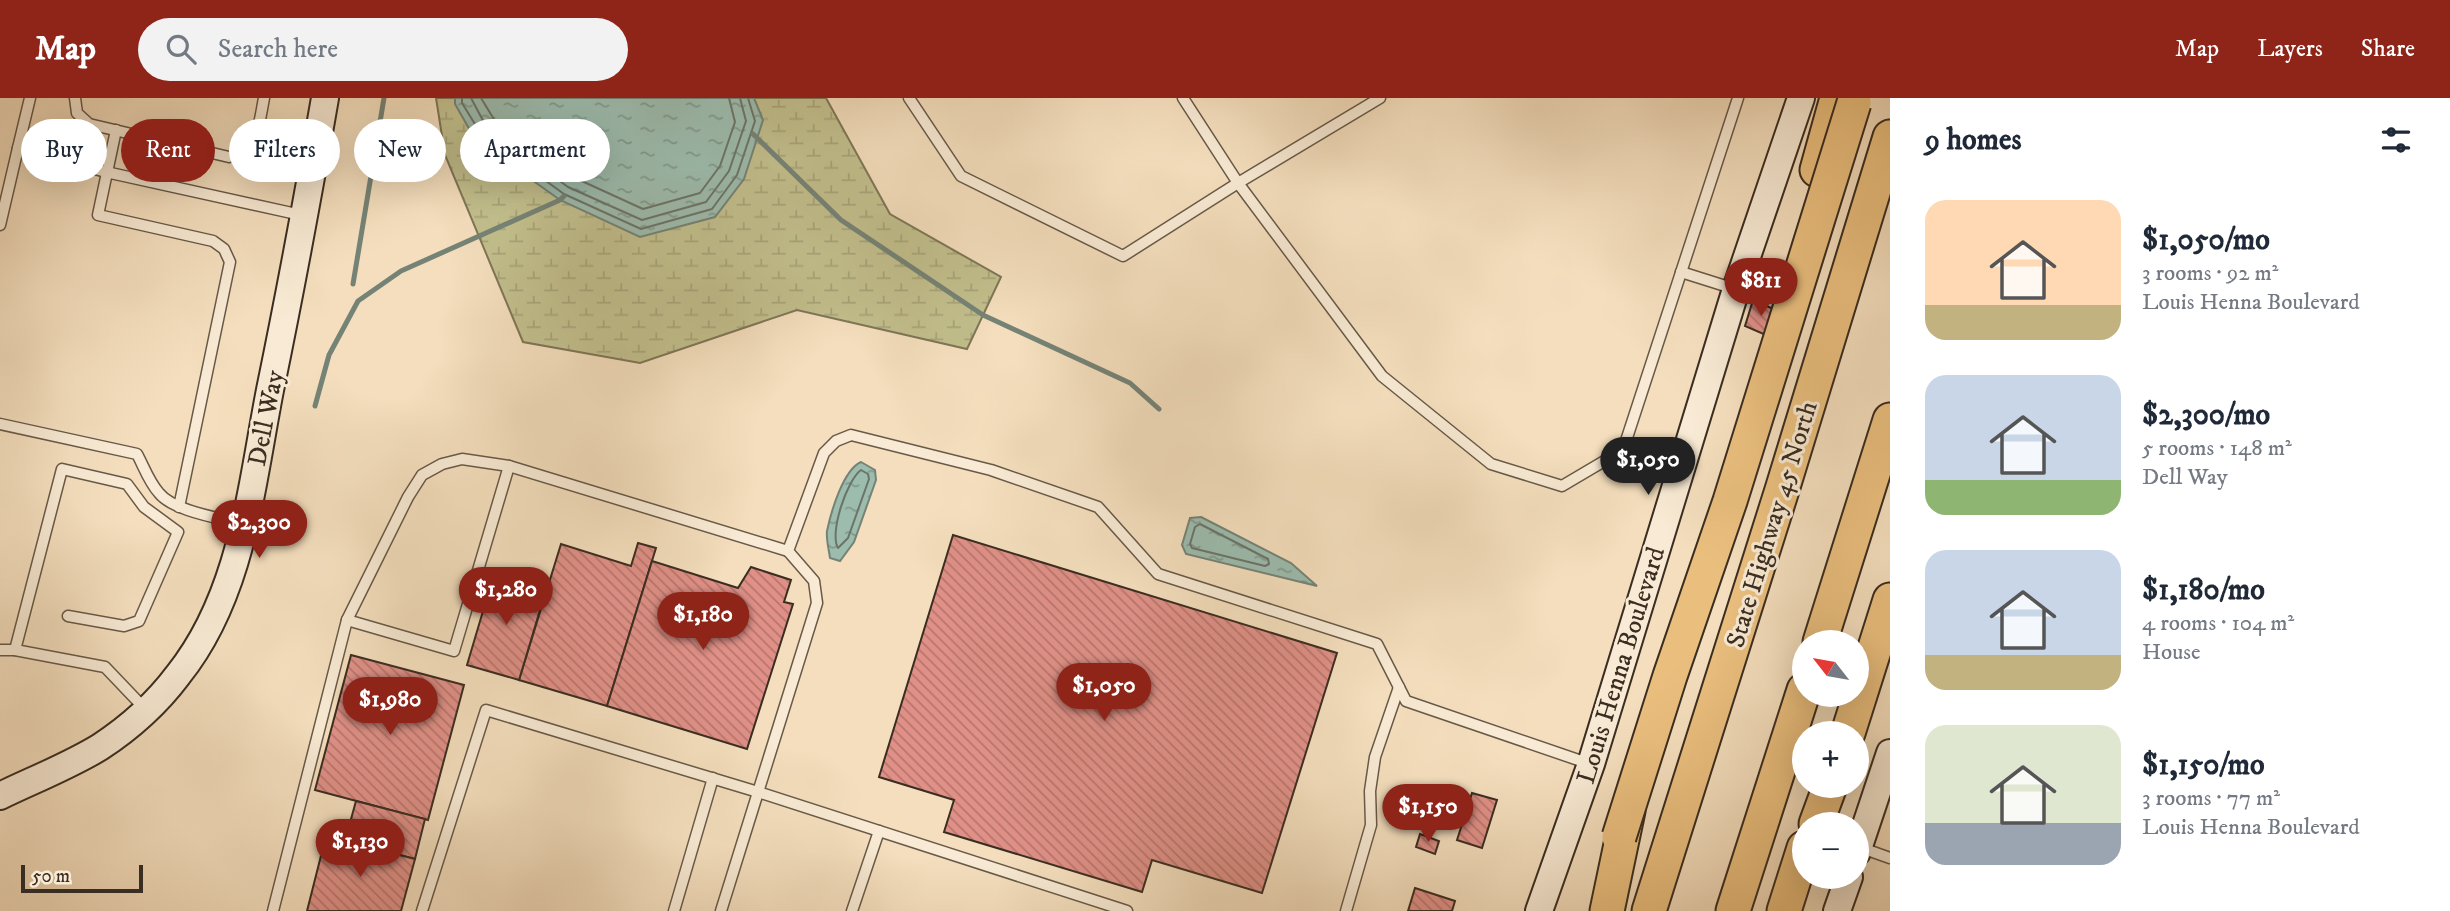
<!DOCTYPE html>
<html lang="en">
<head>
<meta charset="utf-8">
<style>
  :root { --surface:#fff; --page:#f2f2f3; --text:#1f2937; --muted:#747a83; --accent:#8f2418 }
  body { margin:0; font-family:"IM FELL DW Pica",serif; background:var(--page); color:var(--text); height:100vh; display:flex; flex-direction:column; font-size:26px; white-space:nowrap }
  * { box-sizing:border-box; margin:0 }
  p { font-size:23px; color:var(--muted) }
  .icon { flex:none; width:38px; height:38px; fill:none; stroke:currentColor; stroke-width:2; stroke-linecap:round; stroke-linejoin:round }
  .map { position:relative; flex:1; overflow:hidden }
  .panel { display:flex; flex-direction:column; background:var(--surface); width:560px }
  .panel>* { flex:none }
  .top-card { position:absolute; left:21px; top:21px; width:665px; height:63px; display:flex; gap:14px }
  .needle { width:46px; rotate:301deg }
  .fabs { position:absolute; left:1792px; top:532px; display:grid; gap:14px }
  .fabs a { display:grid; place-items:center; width:77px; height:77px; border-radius:50%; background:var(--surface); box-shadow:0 7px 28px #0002; font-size:35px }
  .scale { position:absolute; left:21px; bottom:18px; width:122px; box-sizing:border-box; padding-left:7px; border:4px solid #3a2d21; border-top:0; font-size:19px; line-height:24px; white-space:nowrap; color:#3a2d21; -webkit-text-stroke:5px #f8ead4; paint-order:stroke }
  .price { position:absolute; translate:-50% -60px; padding:0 16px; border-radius:24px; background:var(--accent); color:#fff; font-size:23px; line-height:46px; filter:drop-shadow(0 2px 4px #0008) }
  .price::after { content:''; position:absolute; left:50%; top:42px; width:21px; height:16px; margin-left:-10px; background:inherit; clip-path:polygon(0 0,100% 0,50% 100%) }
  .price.active { background:#222; color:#fff }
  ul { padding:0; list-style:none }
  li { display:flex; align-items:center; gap:21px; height:175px; padding:0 35px }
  li span { display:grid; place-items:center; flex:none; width:196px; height:140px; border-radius:21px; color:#555 }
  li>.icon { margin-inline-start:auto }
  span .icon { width:84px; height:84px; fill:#fffc; stroke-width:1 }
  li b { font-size:30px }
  h2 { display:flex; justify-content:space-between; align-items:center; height:84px; padding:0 35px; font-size:30px }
  .tag { padding:0 24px; border-radius:32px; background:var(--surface); box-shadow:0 7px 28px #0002; font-size:24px; line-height:63px }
  .tag.active { background:var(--accent); color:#fff }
  header { display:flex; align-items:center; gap:42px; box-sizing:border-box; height:98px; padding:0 35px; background:var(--accent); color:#fff }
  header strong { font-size:33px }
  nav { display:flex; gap:38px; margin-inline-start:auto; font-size:24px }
  .search { width:490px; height:63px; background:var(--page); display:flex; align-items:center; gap:18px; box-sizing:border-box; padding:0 24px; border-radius:38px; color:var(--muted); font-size:26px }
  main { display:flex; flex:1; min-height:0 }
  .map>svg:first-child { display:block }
</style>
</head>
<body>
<header>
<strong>Map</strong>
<div class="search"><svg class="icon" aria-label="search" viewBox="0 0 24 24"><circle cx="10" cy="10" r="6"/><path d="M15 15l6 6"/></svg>Search here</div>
<nav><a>Map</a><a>Layers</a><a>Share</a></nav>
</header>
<main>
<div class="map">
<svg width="1890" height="813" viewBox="0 0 1890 813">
  <defs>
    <pattern id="wetland-marsh" width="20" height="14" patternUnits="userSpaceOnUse" patternTransform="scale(1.75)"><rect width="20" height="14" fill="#c2bf8d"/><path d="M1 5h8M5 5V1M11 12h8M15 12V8" fill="none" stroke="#a7a479"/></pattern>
    <pattern id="water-ripples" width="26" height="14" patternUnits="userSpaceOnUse" patternTransform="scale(1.75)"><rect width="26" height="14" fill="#9cbcae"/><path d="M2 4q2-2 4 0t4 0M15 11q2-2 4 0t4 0" fill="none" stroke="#80998d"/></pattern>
    <pattern id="building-back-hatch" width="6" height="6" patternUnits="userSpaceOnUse" patternTransform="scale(1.75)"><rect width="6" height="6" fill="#e09087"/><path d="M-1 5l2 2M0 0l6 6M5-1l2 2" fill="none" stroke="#b7766e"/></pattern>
  </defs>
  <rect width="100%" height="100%" fill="#f4debd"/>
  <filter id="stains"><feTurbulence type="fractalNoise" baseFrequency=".00286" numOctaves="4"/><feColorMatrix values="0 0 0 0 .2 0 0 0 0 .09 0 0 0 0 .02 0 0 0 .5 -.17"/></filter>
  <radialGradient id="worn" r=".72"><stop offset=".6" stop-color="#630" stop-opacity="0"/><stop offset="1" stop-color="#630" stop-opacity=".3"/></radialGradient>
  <polygon fill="url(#wetland-marsh)" stroke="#7e7657" stroke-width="2" points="436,0 826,0 890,116 1001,179 967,251 797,212 640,265 523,244 445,57"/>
  <g fill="url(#water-ripples)" stroke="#758376" stroke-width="2">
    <polygon points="455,0 754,0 763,22 744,81 715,119 640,139 560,102 475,41 455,6"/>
    <path d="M861,364L875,372L876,382L854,444L840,463L830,460C829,452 826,441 827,433C831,414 843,372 861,364Z"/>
    <polygon points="1201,419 1291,465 1317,488 1186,456 1182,447 1190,420"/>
  </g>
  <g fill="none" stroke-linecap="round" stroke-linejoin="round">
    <g stroke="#6b7468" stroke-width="2">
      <polyline points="462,0 462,5 481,36 564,96 641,131 712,111 737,77 755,23 748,0"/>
      <polyline points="471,0 487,30 568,89 642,122 706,104 729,73 746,23 740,0"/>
      <polyline points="481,0 495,23 573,79 643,111 700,95 720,68 735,24 729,0"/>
      <path d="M861,372L868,376L869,381L848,440L838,450C829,435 847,382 861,372Z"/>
      <polygon points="1200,426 1268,461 1269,466 1265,468 1192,450 1190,446 1195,429"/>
    </g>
    <g stroke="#758376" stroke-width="5">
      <polyline points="753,36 841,122 983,217 1130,285 1159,311"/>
      <polyline points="353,186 384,0"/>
      <polyline points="315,308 329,257 358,203 401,173 560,102 564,98"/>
    </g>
  </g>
  <g fill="url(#building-back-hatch)" stroke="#3a2d21" stroke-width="2">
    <polygon points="1753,202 1778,213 1768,238 1745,228"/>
    <polygon points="953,437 1337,555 1262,795 1152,762 1142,794 1129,790 944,734 954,702 879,679"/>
    <polygon points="638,445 656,450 607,608 519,582 561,446 631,468"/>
    <polygon points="652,463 738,490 751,469 791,482 784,504 793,506 747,651 607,608"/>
    <polygon points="494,476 546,492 519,582 467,567"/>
    <polygon points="351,557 464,587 428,722 315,692"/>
    <polygon points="1472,695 1497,702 1482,750 1457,742"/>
    <polygon points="356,703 425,721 415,761 345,743"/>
    <polygon points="1420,736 1439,743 1435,756 1416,749"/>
    <polygon points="326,738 415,761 401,813 307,813"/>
    <polygon points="1415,790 1455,803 1452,813 1408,813"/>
  </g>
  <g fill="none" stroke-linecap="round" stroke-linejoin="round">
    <g stroke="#685948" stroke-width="13">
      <g id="lane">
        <polyline points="30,0 18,50 106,74 301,117"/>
        <path d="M75,0L77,15L89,26L229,59C259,52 259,25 264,0"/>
        <polyline points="909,0 961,78 1123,158 1238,85 1380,0"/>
        <polyline points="1183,0 1238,85 1382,278 1491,366 1562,388 1623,352 1738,0"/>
        <polyline points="116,32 98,117 213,143 224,151 230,164 179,409"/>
        <polyline points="0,127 18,50"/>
        <polyline points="1681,174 1735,191"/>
        <path d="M0,326L137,356C144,369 149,384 159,395C173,413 220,420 242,426"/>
        <polyline points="68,518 124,528 139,523 178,434 144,409 127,386 62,371 15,552 105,569 146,612"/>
        <polyline points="347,522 454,553 509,368"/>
        <polyline points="0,552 15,552"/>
        <polyline points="1859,749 1890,760"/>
        <polyline points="273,813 347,522 408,399 422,377 442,366 462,361 509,368 788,453"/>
        <polyline points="422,813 486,612 758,694 1127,813"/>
        <polyline points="674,813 713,680"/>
        <polyline points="721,813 817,505 814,483 788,453 824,355 836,343 851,337 991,372 1098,409 1158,476 1377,546 1406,603 1590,666"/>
        <polyline points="852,813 879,733"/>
        <polyline points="1346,813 1371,727 1370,693 1375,659 1399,589"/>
      </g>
    </g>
    <g stroke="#3a2d21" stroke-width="30">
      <g id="secondary">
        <path d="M0,698C33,682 69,668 100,649C129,630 157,605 178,577C242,497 251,390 270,292C290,195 308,98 325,0"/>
        <polyline points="1857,754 1890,655"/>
        <polyline points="1539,813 1591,666 1736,191 1801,0"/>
        <polyline points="1837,813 1849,779"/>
      </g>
    </g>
    <g stroke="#3a2d21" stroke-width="37">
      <g id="highway">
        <polyline points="1817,72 1837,0"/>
        <polyline points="1820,544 1890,322"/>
        <polyline points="1848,635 1890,502"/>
        <polyline points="1816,726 1830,688"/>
        <polyline points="1607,813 1628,713"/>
        <polyline points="1649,813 1782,392 1890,39"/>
        <polyline points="1733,813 1804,592"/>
        <polyline points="1784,813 1804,750"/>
      </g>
    </g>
    <use href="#lane" stroke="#f8ead4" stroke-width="10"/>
    <use href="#secondary" stroke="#f8ead4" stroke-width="26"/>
    <use href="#highway" stroke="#eabf7e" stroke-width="33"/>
    <g stroke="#3a2d21" stroke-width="37" stroke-linecap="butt">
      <polyline id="highway-bridge" points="1619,739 1670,578 1730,403 1854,5"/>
    </g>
    <use href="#highway-bridge" stroke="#eabf7e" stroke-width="33"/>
  </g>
  <g text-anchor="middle" stroke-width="6" stroke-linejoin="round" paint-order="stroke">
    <g font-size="26" fill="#3a2d21" stroke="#f8ead4">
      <text transform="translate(265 320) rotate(-79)" y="9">Dell Way</text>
      <text transform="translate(1771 426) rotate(-73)" y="9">State Highway 45 North</text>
      <text transform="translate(1620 567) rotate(-73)" y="9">Louis Henna Boulevard</text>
    </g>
  </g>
  <rect width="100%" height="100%" filter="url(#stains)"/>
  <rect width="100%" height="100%" fill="url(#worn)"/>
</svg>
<div class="fabs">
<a><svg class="needle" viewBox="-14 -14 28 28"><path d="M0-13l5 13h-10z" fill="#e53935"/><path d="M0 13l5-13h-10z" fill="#747a83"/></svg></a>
<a>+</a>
<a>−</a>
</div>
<div class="scale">50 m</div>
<b class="price" style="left:1761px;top:220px">$811</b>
<b class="price active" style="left:1648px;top:399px">$1,050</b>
<b class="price" style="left:259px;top:462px">$2,300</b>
<b class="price" style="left:506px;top:529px">$1,280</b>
<b class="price" style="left:703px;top:554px">$1,180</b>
<b class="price" style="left:1104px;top:625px">$1,050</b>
<b class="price" style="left:390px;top:639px">$1,980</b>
<b class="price" style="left:1428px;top:746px">$1,150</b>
<b class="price" style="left:360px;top:781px">$1,130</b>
<div class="top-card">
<a class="tag">Buy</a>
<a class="tag active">Rent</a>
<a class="tag">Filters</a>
<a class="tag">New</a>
<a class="tag">Apartment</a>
</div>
</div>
<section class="panel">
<h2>9 homes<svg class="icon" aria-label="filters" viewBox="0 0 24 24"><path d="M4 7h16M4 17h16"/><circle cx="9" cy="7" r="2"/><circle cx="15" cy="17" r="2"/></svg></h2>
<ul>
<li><span style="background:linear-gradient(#ffd9b3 75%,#c2b280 0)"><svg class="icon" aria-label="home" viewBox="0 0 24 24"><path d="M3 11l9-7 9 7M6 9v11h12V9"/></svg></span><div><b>$1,050/mo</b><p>3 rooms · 92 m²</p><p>Louis Henna Boulevard</p></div></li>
<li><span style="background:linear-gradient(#c9d6e8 75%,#8fb573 0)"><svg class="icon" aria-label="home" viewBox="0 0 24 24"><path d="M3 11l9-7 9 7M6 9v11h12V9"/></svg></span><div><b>$2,300/mo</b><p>5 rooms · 148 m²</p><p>Dell Way</p></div></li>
<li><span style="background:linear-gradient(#c9d6e8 75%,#c2b280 0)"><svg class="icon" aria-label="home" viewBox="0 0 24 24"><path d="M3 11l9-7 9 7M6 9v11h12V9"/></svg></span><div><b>$1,180/mo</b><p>4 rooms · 104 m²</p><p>House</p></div></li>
<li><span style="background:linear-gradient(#dfe7d0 70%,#9aa5b1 0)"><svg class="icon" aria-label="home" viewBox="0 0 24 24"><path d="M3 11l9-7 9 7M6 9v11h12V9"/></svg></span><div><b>$1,150/mo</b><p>3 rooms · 77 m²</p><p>Louis Henna Boulevard</p></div></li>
</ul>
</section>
</main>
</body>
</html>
